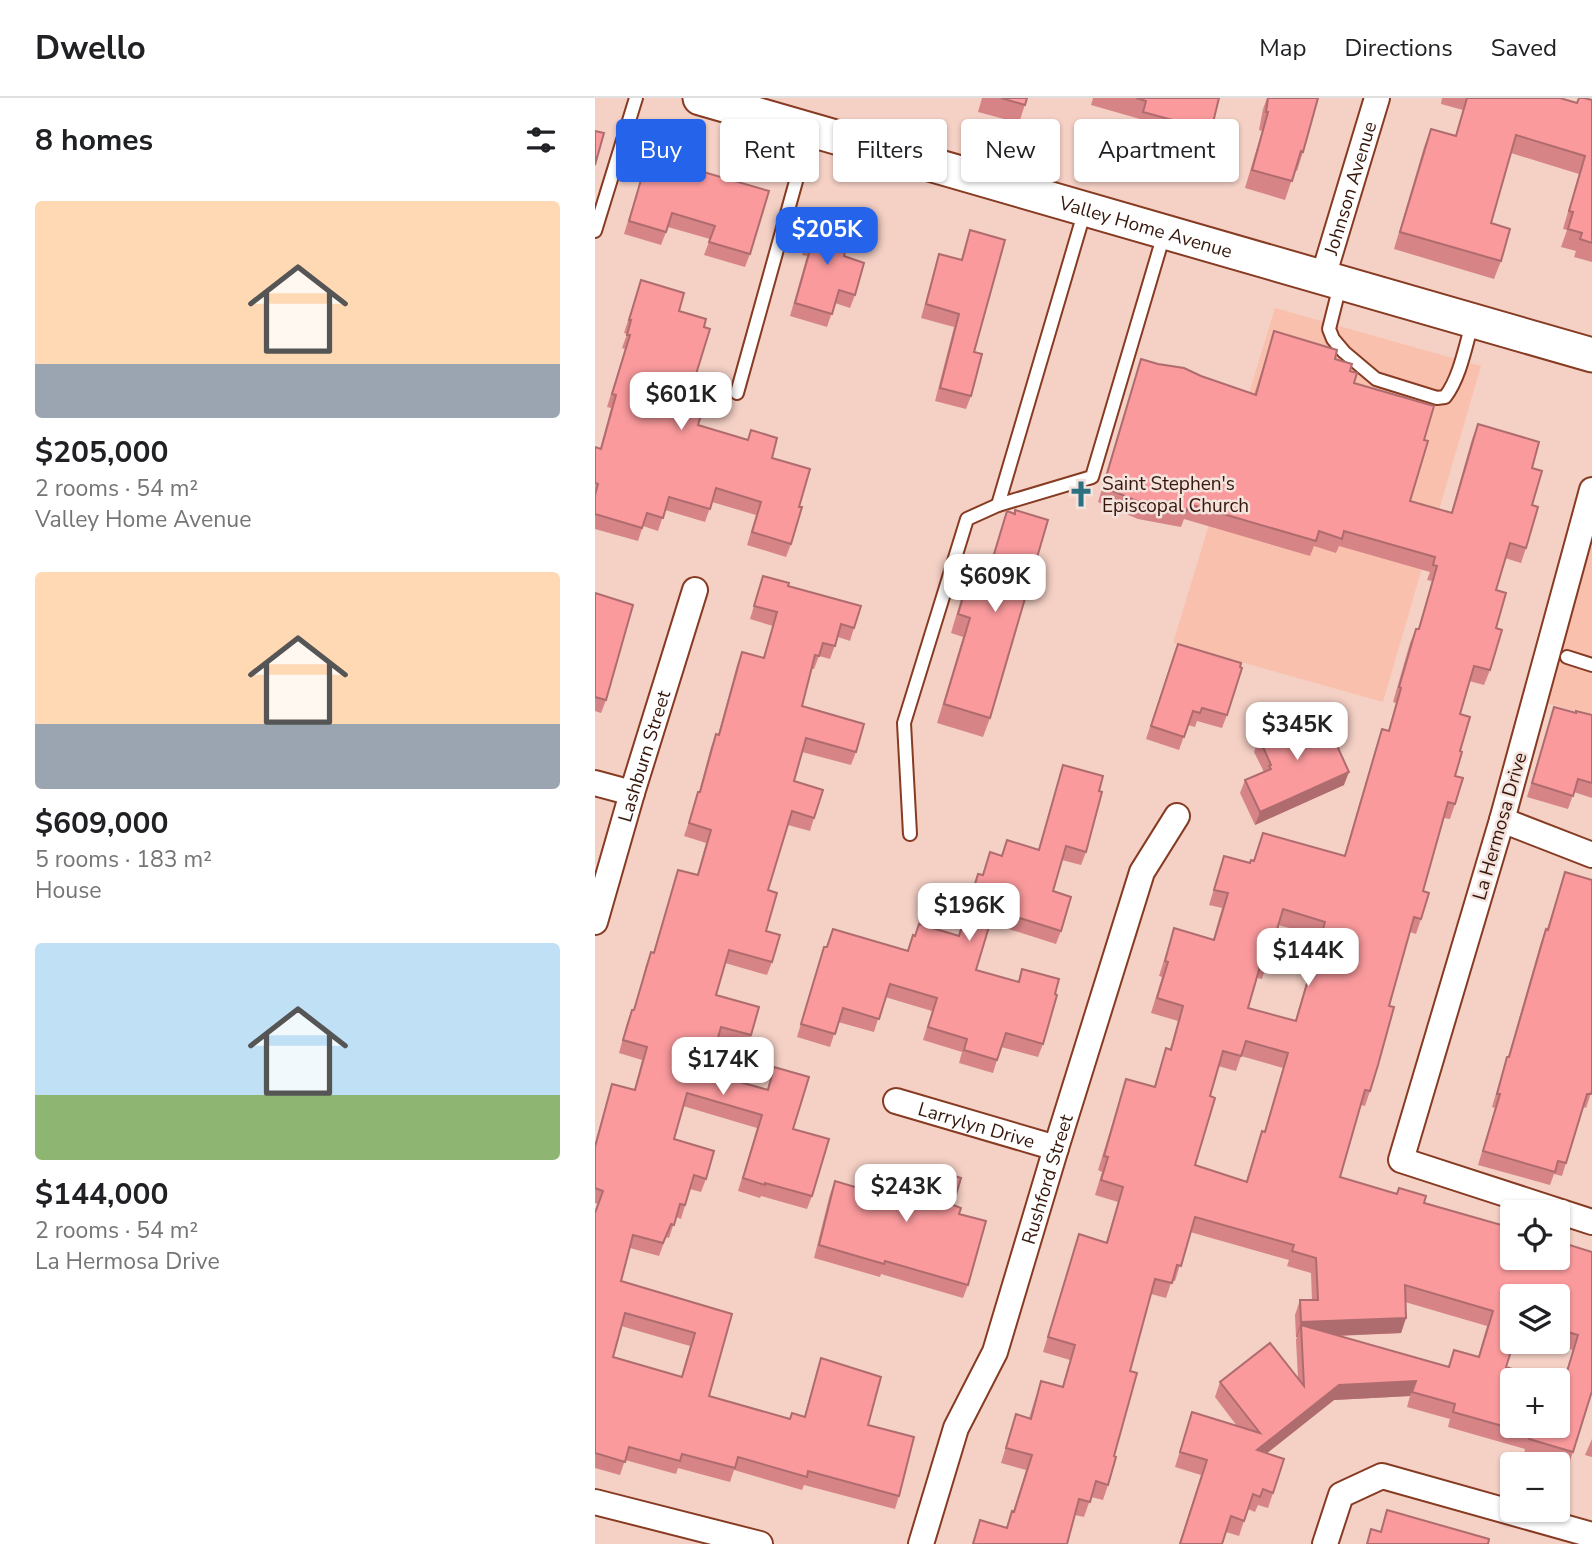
<!DOCTYPE html>
<html lang="en">
<head>
<meta charset="utf-8">
<style>
  :root { --surface:#fff; --page:#f2f2f2; --text:#202124; --muted:#757577; --line:#e0e0e0; --accent:#2563eb }
  body { margin:0; font-family:"Nunito Sans",sans-serif; background:var(--page); color:var(--text); height:100vh; display:flex; flex-direction:column; font-size:26px; white-space:nowrap }
  * { box-sizing:border-box; margin:0 }
  p { font-size:23px; color:var(--muted) }
  .icon { flex:none; width:38px; height:38px; fill:none; stroke:currentColor; stroke-width:2; stroke-linecap:round; stroke-linejoin:round }
  .map { position:relative; flex:1; overflow:hidden }
  .sheet { display:flex; flex-direction:column; background:var(--surface); width:595px }
  .sheet>* { flex:none }
  .hud { position:absolute; left:21px; top:21px; width:665px; height:63px; display:flex; gap:14px }
  .tools { position:absolute; left:905px; top:1102px; display:grid; gap:14px }
  .tools a { display:grid; place-items:center; width:70px; height:70px; border-radius:7px; background:var(--surface); box-shadow:0 2px 5px #0004; font-size:35px }
  .price { position:absolute; translate:-50% -60px; padding:0 16px; border-radius:14px; background:#fff; color:#222; font-size:23px; line-height:46px; filter:drop-shadow(0 2px 4px #0008) }
  .price::after { content:''; position:absolute; left:50%; top:42px; width:21px; height:16px; margin-left:-10px; background:inherit; clip-path:polygon(0 0,100% 0,50% 100%) }
  .price.selected { background:var(--accent); color:#fff }
  ul { padding:0; list-style:none }
  li { display:grid; align-content:center; gap:14px; height:371px; padding:0 35px }
  li span { display:grid; place-items:center; height:217px; border-radius:7px; color:#555 }
  li>.icon { margin-inline-start:auto }
  span .icon { width:126px; height:126px; fill:#fffc; stroke-width:1 }
  li b { font-size:30px }
  h2 { display:flex; justify-content:space-between; align-items:center; height:84px; padding:0 35px; font-size:30px }
  .chip { padding:0 24px; border-radius:7px; background:var(--surface); box-shadow:0 2px 5px #0004; font-size:24px; line-height:63px }
  .chip.selected { background:var(--accent); color:#fff }
  header { display:flex; align-items:center; gap:42px; box-sizing:border-box; height:98px; padding:0 35px; background:var(--surface); border-bottom:2px solid var(--line) }
  header strong { font-size:33px }
  nav { display:flex; gap:38px; margin-inline-start:auto; font-size:24px }
  main { display:flex; flex:1; min-height:0 }
  .map>svg:first-child { display:block }
</style>
</head>
<body>
<header>
<strong>Dwello</strong>
<nav><a>Map</a><a>Directions</a><a>Saved</a></nav>
</header>
<main>
<section class="sheet">
<h2>8 homes<svg class="icon" aria-label="filters" viewBox="0 0 24 24"><path d="M4 7h16M4 17h16"/><circle cx="9" cy="7" r="2"/><circle cx="15" cy="17" r="2"/></svg></h2>
<ul>
<li><span style="background:linear-gradient(#ffd9b3 75%,#9aa5b1 0)"><svg class="icon" aria-label="home" viewBox="0 0 24 24"><path d="M3 11l9-7 9 7M6 9v11h12V9"/></svg></span><div><b>$205,000</b><p>2 rooms · 54 m²</p><p>Valley Home Avenue</p></div></li>
<li><span style="background:linear-gradient(#ffd9b3 70%,#9aa5b1 0)"><svg class="icon" aria-label="home" viewBox="0 0 24 24"><path d="M3 11l9-7 9 7M6 9v11h12V9"/></svg></span><div><b>$609,000</b><p>5 rooms · 183 m²</p><p>House</p></div></li>
<li><span style="background:linear-gradient(#bfe0f5 70%,#8fb573 0)"><svg class="icon" aria-label="home" viewBox="0 0 24 24"><path d="M3 11l9-7 9 7M6 9v11h12V9"/></svg></span><div><b>$144,000</b><p>2 rooms · 54 m²</p><p>La Hermosa Drive</p></div></li>
</ul>
</section>
<div class="map">
<svg width="997" height="1446" viewBox="0 0 997 1446">
  <rect width="100%" height="100%" fill="#f4d0c5"/>
  <g fill="#fac0ae">
    <polygon points="680,210 886,268 788,604 578,545"/>
    <polygon points="997,435 997,618 948,604"/>
  </g>
  <g fill="none" stroke-linecap="round" stroke-linejoin="round">
    <g stroke="#863b22" stroke-width="16">
      <g id="lane">
        <polyline points="0,133 41,0"/>
        <path d="M745,187L734,231L738,241L749,254L781,281L842,300L850,299C865,280 871,246 878,222"/>
        <polyline points="142,295 215,33"/>
        <polyline points="403,407 490,112"/>
        <polyline points="972,559 997,567"/>
        <polyline points="315,736 309,625 372,421 403,407 497,379 569,136"/>
      </g>
    </g>
    <g stroke="#863b22" stroke-width="28">
      <g id="street">
        <path id="s1" d="M728,179L782,0"/>
        <polyline points="997,392 907,722 806,1062 997,1124"/>
        <polyline points="0,685 37,695"/>
        <polyline points="907,722 997,757"/>
        <path id="s2" d="M0,824L37,695L100,492"/>
        <path id="s3" d="M301,1003L461,1050"/>
        <polyline points="0,1404 165,1446"/>
        <path id="s4" d="M326,1446L361,1330L400,1254L461,1050L547,774L582,718"/>
        <polyline points="730,1446 746,1397 787,1378 997,1437"/>
      </g>
    </g>
    <g stroke="#863b22" stroke-width="37">
      <g id="secondary">
        <path id="s5" d="M105,0L997,257"/>
      </g>
    </g>
    <use href="#lane" stroke="#fff" stroke-width="12"/>
    <use href="#street" stroke="#fff" stroke-width="24"/>
    <use href="#secondary" stroke="#fff" stroke-width="33"/>
  </g>
  <g fill="#d78487" fill-rule="evenodd">
    <polygon points="387,0 432,0 424,25 383,14"/>
    <polygon points="498,0 624,0 610,57 603,76 567,67 575,41 542,32 545,21 496,7"/>
    <polygon points="672,0 723,0 708,54 702,73 700,72 690,102 650,90 667,33 664,32 668,11"/>
    <polygon points="847,0 965,0 982,5 997,2 997,164 979,159 981,153 966,149 972,132 968,131 984,76 916,55 896,125 906,163 899,181 799,151 829,49 836,31 860,38 868,12 846,6"/>
    <polygon points="53,58 155,156 150,169 109,157 115,141 73,129 66,147 29,136"/>
    <polygon points="220,115 249,158 260,197 255,210 240,205 232,229 195,218 212,158 207,157"/>
    <polygon points="375,132 379,254 376,298 371,311 340,303 359,229 326,220 340,169 344,156 366,162"/>
    <polygon points="46,182 84,213 93,302 103,327 177,360 204,409 196,446 191,459 152,447 161,417 117,404 110,424 70,412 63,433 48,428 43,443 0,431 0,349 5,351 16,310 12,309 30,251 27,250 32,236 29,235"/>
    <path d="M679,233L740,261L755,273L759,285L829,342L815,403L856,415L877,341L883,326L937,370V407L931,450L926,465L910,460L901,492V530L895,572L889,587L874,583L865,616V653L860,678V706L855,721L849,720L828,793L826,821L821,836L815,834L794,908L775,993L770,1008L766,1007L745,1079L997,1154L978,1354L973,1369L929,1356L930,1351L853,1329L855,1321L812,1309L815,1298L739,1302L672,1355L678,1395L673,1410L663,1407L660,1414L653,1411L644,1438L631,1434L627,1446H584L606,1377L580,1369L597,1314L642,1328L620,1299L625,1284L703,1280L701,1242L702,1239H701L700,1217L705,1202H717L716,1175L692,1168L694,1162L595,1134L580,1183L577,1182L571,1200L556,1196L535,1273L513,1387L508,1402L496,1399L489,1419L480,1417L472,1446H377L385,1422L411,1430L417,1413L418,1414L431,1372L406,1365L421,1316L434,1320L446,1283L467,1289L475,1262L448,1254L484,1136L511,1144L523,1104L500,1097L507,1074L503,1072L531,981L559,989L571,950L575,951L583,923L556,915L567,879L564,878L579,830L618,842L627,810L614,807L629,758L655,765L658,763L668,735L749,758L782,646L787,631L793,633L801,605L798,604L815,545L821,531H823L837,483L832,482L835,474L744,448L741,455L719,448L715,458L589,421L586,429L543,421L503,404L546,261L606,278L659,297ZM683,827L725,838L700,923L653,910L662,880L667,881ZM646,958L688,970L669,1034L667,1033L651,1083L600,1067L615,998L623,968L641,973ZM917,1199H962V1244H951L978,1252L967,1287L911,1269ZM810,1204L892,1228L883,1259L859,1252L853,1269L743,1238L806,1235L811,1220Z"/>
    <polygon points="412,413 395,620 388,639 342,625 368,539 356,535 369,491 376,472 392,476"/>
    <path d="M168,478L193,488L259,530L255,543L243,539L235,561L224,558L219,571H217L207,608L261,654L256,667L207,654L199,683L219,720L215,733L193,727L173,792L171,833L177,864L172,877L130,865L121,897L156,937L151,950L123,942L113,975L172,991L179,969L198,1031L217,1098L212,1111L166,1098L165,1100L143,1093L162,1030L88,1008L79,1041L111,1081L106,1094L95,1091L86,1121L81,1119L74,1140L71,1139L64,1158L35,1150L26,1183L137,1216L114,1298L195,1321L209,1319L222,1273L226,1260L273,1327L304,1398L300,1411L209,1387L207,1392L139,1372L135,1384L83,1370L81,1376L30,1362L25,1377L0,1370V1115L3,1106L0,1105V1045L13,999L17,986L39,992L47,962L24,955L32,925L37,912H39L51,867L56,854L58,855L83,772L102,777L111,745L89,738L104,694L116,649L121,636L123,637L142,567L147,554L168,560L178,528L155,521ZM26,1228L95,1248L86,1279L18,1259Z"/>
    <polygon points="0,495 11,602 6,615 0,613"/>
    <polygon points="578,559 632,617 627,630 602,623 600,629 593,627 584,652 551,641"/>
    <polygon points="959,609 981,615 997,617 997,700 979,694 973,711 932,699"/>
    <polygon points="664,640 749,687 660,727 645,695 650,682 669,674 659,654"/>
    <polygon points="468,667 504,693 491,754 486,767 467,762 458,793 466,833 461,846 395,825 381,872 423,884 427,871 460,896 448,946 443,959 406,949 398,975 364,965 367,954 328,942 337,913 290,899 279,934 243,924 235,949 202,939 225,862 229,849 231,849 238,831 312,853 318,837 319,838 324,826 363,838 383,776 388,777 395,754 406,758 412,742 443,752"/>
    <polygon points="970,774 997,992 991,1010 988,1009 967,1078 959,1076 955,1087 883,1067 900,1010 897,1009 908,972 912,959 913,959 946,844 951,831 952,831"/>
    <polygon points="288,1069 329,1081 333,1070 364,1116 373,1187 368,1200 286,1176 285,1179 219,1160 235,1096 240,1083 279,1094"/>
    <polygon points="997,1341 997,1359 990,1357"/>
  </g>
  <g fill="#af6c6e">
    <polygon points="754,674 749,687 660,727 665,714"/>
    <polygon points="811,1220 806,1235 707,1239 706,1227 702,1239 701,1239 706,1224"/>
    <polygon points="821,1283 815,1298 739,1302 657,1367 662,1352 744,1287"/>
  </g>
  <g fill="#fa9a9d" stroke="#af6c6e" stroke-width="2" fill-rule="evenodd">
    <polygon points="406,0 432,0 430,7"/>
    <polygon points="541,0 624,0 610,57 574,48 581,23 548,14 551,3"/>
    <polygon points="673,0 723,0 708,54 706,53 697,83 657,72 673,14 671,14"/>
    <polygon points="872,0 965,0 982,5 984,0 989,0 997,2 997,145 985,141 987,135 973,131 978,114 974,113 990,58 921,37 896,125 915,131 906,163 805,134 836,31 861,38"/>
    <polygon points="0,33 9,35 0,67"/>
    <polygon points="53,58 174,93 155,156 114,144 120,128 77,115 71,134 34,123"/>
    <polygon points="220,115 249,123 242,147 251,150 249,158 269,165 260,197 244,192 237,216 200,205 217,145 212,143"/>
    <polygon points="375,132 410,142 379,254 387,256 376,298 345,290 364,216 331,206 344,156 367,162"/>
    <polygon points="46,182 89,195 84,213 111,221 109,229 115,231 93,302 109,307 103,327 153,342 156,332 182,340 177,360 215,371 204,409 207,409 196,446 157,434 166,404 121,390 115,411 74,399 68,420 52,415 47,430 0,416 0,397 3,386 0,385 0,349 6,351 21,297 17,296 35,237 32,237 36,222 34,222"/>
    <path d="M679,233L742,252L740,261L757,266L755,273L762,275L759,285L839,308L829,342L833,343L815,403L857,415L883,326L944,344L937,370L947,373L937,407L943,409L931,450L915,445L901,492L911,495L901,530L907,532L895,572L879,568L865,616L875,619L865,653L867,654L860,678L868,680L860,706L853,704L828,793L834,795L826,821L819,819L794,908L799,909L783,967L775,993L770,992L745,1079L802,1096L804,1090L831,1098L829,1105L917,1130V1160H962V1143L997,1154V1293L978,1354L934,1341L936,1336L858,1314L860,1306L817,1294L821,1283L744,1287L662,1352L689,1361L678,1395L668,1391L665,1399L658,1396L649,1423L636,1418L627,1446H585L612,1362L585,1354L597,1314L665,1335L625,1284L675,1245L709,1288L706,1227L854,1269L859,1252L884,1259L898,1213L810,1187L811,1220L706,1224L705,1202H723L721,1160L697,1153L699,1147L600,1119L586,1168L582,1167L577,1185L560,1181L535,1273L542,1275L519,1358L521,1359L513,1387L501,1383L495,1404L484,1401L472,1446H378L385,1422L412,1430L417,1413L419,1414L437,1357L411,1350L421,1316L436,1321L446,1283L468,1289L480,1247L453,1239L484,1136L512,1145L528,1089L506,1082L513,1059L509,1058L531,981L560,989L571,950L576,952L588,908L562,900L573,864L570,863L579,830L619,842L633,795L619,792L629,758L655,765L656,762L659,763L668,735L750,758L787,631L794,633L806,590L804,589L821,531H824L842,468L838,467L840,459L749,433L747,441L724,433L721,443L594,406L591,414L549,406L508,389L546,261L563,266L589,270L606,278L661,297ZM688,811L730,824L701,923L653,910L666,865L672,866ZM651,943L693,955L670,1034L667,1033L652,1084L600,1067L620,1000L615,998L628,953L646,958ZM917,1199H962V1231L983,1237L968,1287L962,1285V1328H917V1283H954L911,1269L919,1244H917Z"/>
    <polygon points="420,412 453,422 395,620 349,606 375,520 363,516 376,472 393,476 412,413 420,416"/>
    <path d="M168,478L194,485L193,488L266,508L259,530L246,526L240,548L228,545L224,558L220,557L207,608L269,626L261,654L211,640L199,683L228,692L219,720L197,713L173,792L182,795L171,833L185,837L177,864L134,852L121,897L164,909L156,937L126,929L113,975L173,992L179,969L214,979L198,1031L234,1041L217,1098L170,1085V1087L148,1080L167,1017L92,995L79,1041L119,1053L111,1081L99,1077L90,1107L85,1106L79,1127L76,1126L68,1145L38,1137L26,1183L137,1216L114,1298L195,1321L197,1315L210,1319L226,1260L286,1279L273,1327L319,1339L304,1398L213,1373L212,1379L143,1359L140,1370L87,1356L85,1363L34,1349L30,1364L0,1355V1115L8,1093L0,1090V1049L17,986L40,992L52,949L28,942L37,912H39L56,854L59,855L83,772L103,777L116,732L94,725L103,694H105L121,636L124,637L147,554L169,560L182,514L159,508ZM30,1215L100,1235L87,1279L18,1259Z"/>
    <polygon points="0,495 38,507 11,602 0,599"/>
    <polygon points="583,546 646,565 645,569 647,570 632,617 607,610 605,615 598,613 589,639 556,628"/>
    <polygon points="959,609 981,615 981,613 997,617 997,685 983,681 978,698 937,685"/>
    <polygon points="727,615 754,674 665,714 650,682 676,671 674,668 676,667 664,640 712,619 714,621"/>
    <polygon points="468,667 508,678 504,693 507,694 491,754 471,748 458,793 476,799 466,833 399,812 381,872 424,884 427,871 464,881 460,896 462,897 448,946 411,935 402,962 369,952 372,941 333,929 342,900 295,886 284,921 248,910 240,936 206,926 229,849 232,849 238,831 313,853 318,837 320,838 324,826 364,838 383,776 388,777 395,754 407,758 412,742 444,752"/>
    <polygon points="970,774 997,782 997,992 996,996 992,996 971,1065 963,1063 960,1074 888,1053 905,996 902,996 912,959 914,959 951,831 953,832"/>
    <polygon points="288,1069 329,1081 333,1070 366,1080 358,1107 366,1110 364,1116 391,1123 373,1187 290,1163 289,1166 224,1147 240,1083 280,1095"/>
    <polygon points="792,1412 894,1441 893,1446 772,1446 776,1431 786,1434"/>
  </g>
  <defs>
    <g id="church-bare" transform="scale(2.1)"><path d="M-1.2-6h2.4v3.5h3.3v2.4h-3.3V6h-2.4V-.1h-3.3v-2.4h3.3Z" fill="#2d7082" stroke="#f4e2dc" stroke-width="2.5" paint-order="stroke"/></g>
  </defs>
  <g fill-rule="evenodd">
    <use href="#church-bare" x="486" y="396"/>
  </g>
  <g text-anchor="middle" stroke-width="5" stroke-linejoin="round" paint-order="stroke">
    <g font-size="19" fill="#37170c" stroke="#f4e2dc">
      <text dy="7" stroke="none"><textPath href="#s1" startOffset="93">Johnson Avenue</textPath></text>
      <text dy="7" stroke="none"><textPath href="#s5" startOffset="464">Valley Home Avenue</textPath></text>
      <text dy="7" stroke="none"><textPath href="#s2" startOffset="173">Lashburn Street</textPath></text>
      <text transform="translate(904 728) rotate(-74)" y="7">La Hermosa Drive</text>
      <text dy="7" stroke="none"><textPath href="#s3" startOffset="84">Larrylyn Drive</textPath></text>
      <text dy="7" stroke="none"><textPath href="#s4" startOffset="387">Rushford Street</textPath></text>
    </g>
    <g font-size="19" fill="#37170c" stroke="#f4e2dc" text-anchor="start">
      <text x="507" y="392">Saint Stephen's<tspan x="507" dy="22">Episcopal Church</tspan></text>
    </g>
  </g>
</svg>
<div class="tools">
<a><svg class="icon" aria-label="locate" viewBox="0 0 24 24"><circle cx="12" cy="12" r="6"/><path d="M12 2v4M12 18v4M2 12h4M18 12h4"/></svg></a>
<a><svg class="icon" aria-label="layers" viewBox="0 0 24 24"><path d="M12 4l9 5-9 5-9-5zM3 14l9 5 9-5"/></svg></a>
<a>+</a>
<a>−</a>
</div>
<b class="price selected" style="left:232px;top:169px">$205K</b>
<b class="price" style="left:86px;top:334px">$601K</b>
<b class="price" style="left:400px;top:516px">$609K</b>
<b class="price" style="left:702px;top:664px">$345K</b>
<b class="price" style="left:374px;top:845px">$196K</b>
<b class="price" style="left:713px;top:890px">$144K</b>
<b class="price" style="left:128px;top:999px">$174K</b>
<b class="price" style="left:311px;top:1126px">$243K</b>
<div class="hud">
<a class="chip selected">Buy</a>
<a class="chip">Rent</a>
<a class="chip">Filters</a>
<a class="chip">New</a>
<a class="chip">Apartment</a>
</div>
</div>
</main>
</body>
</html>
